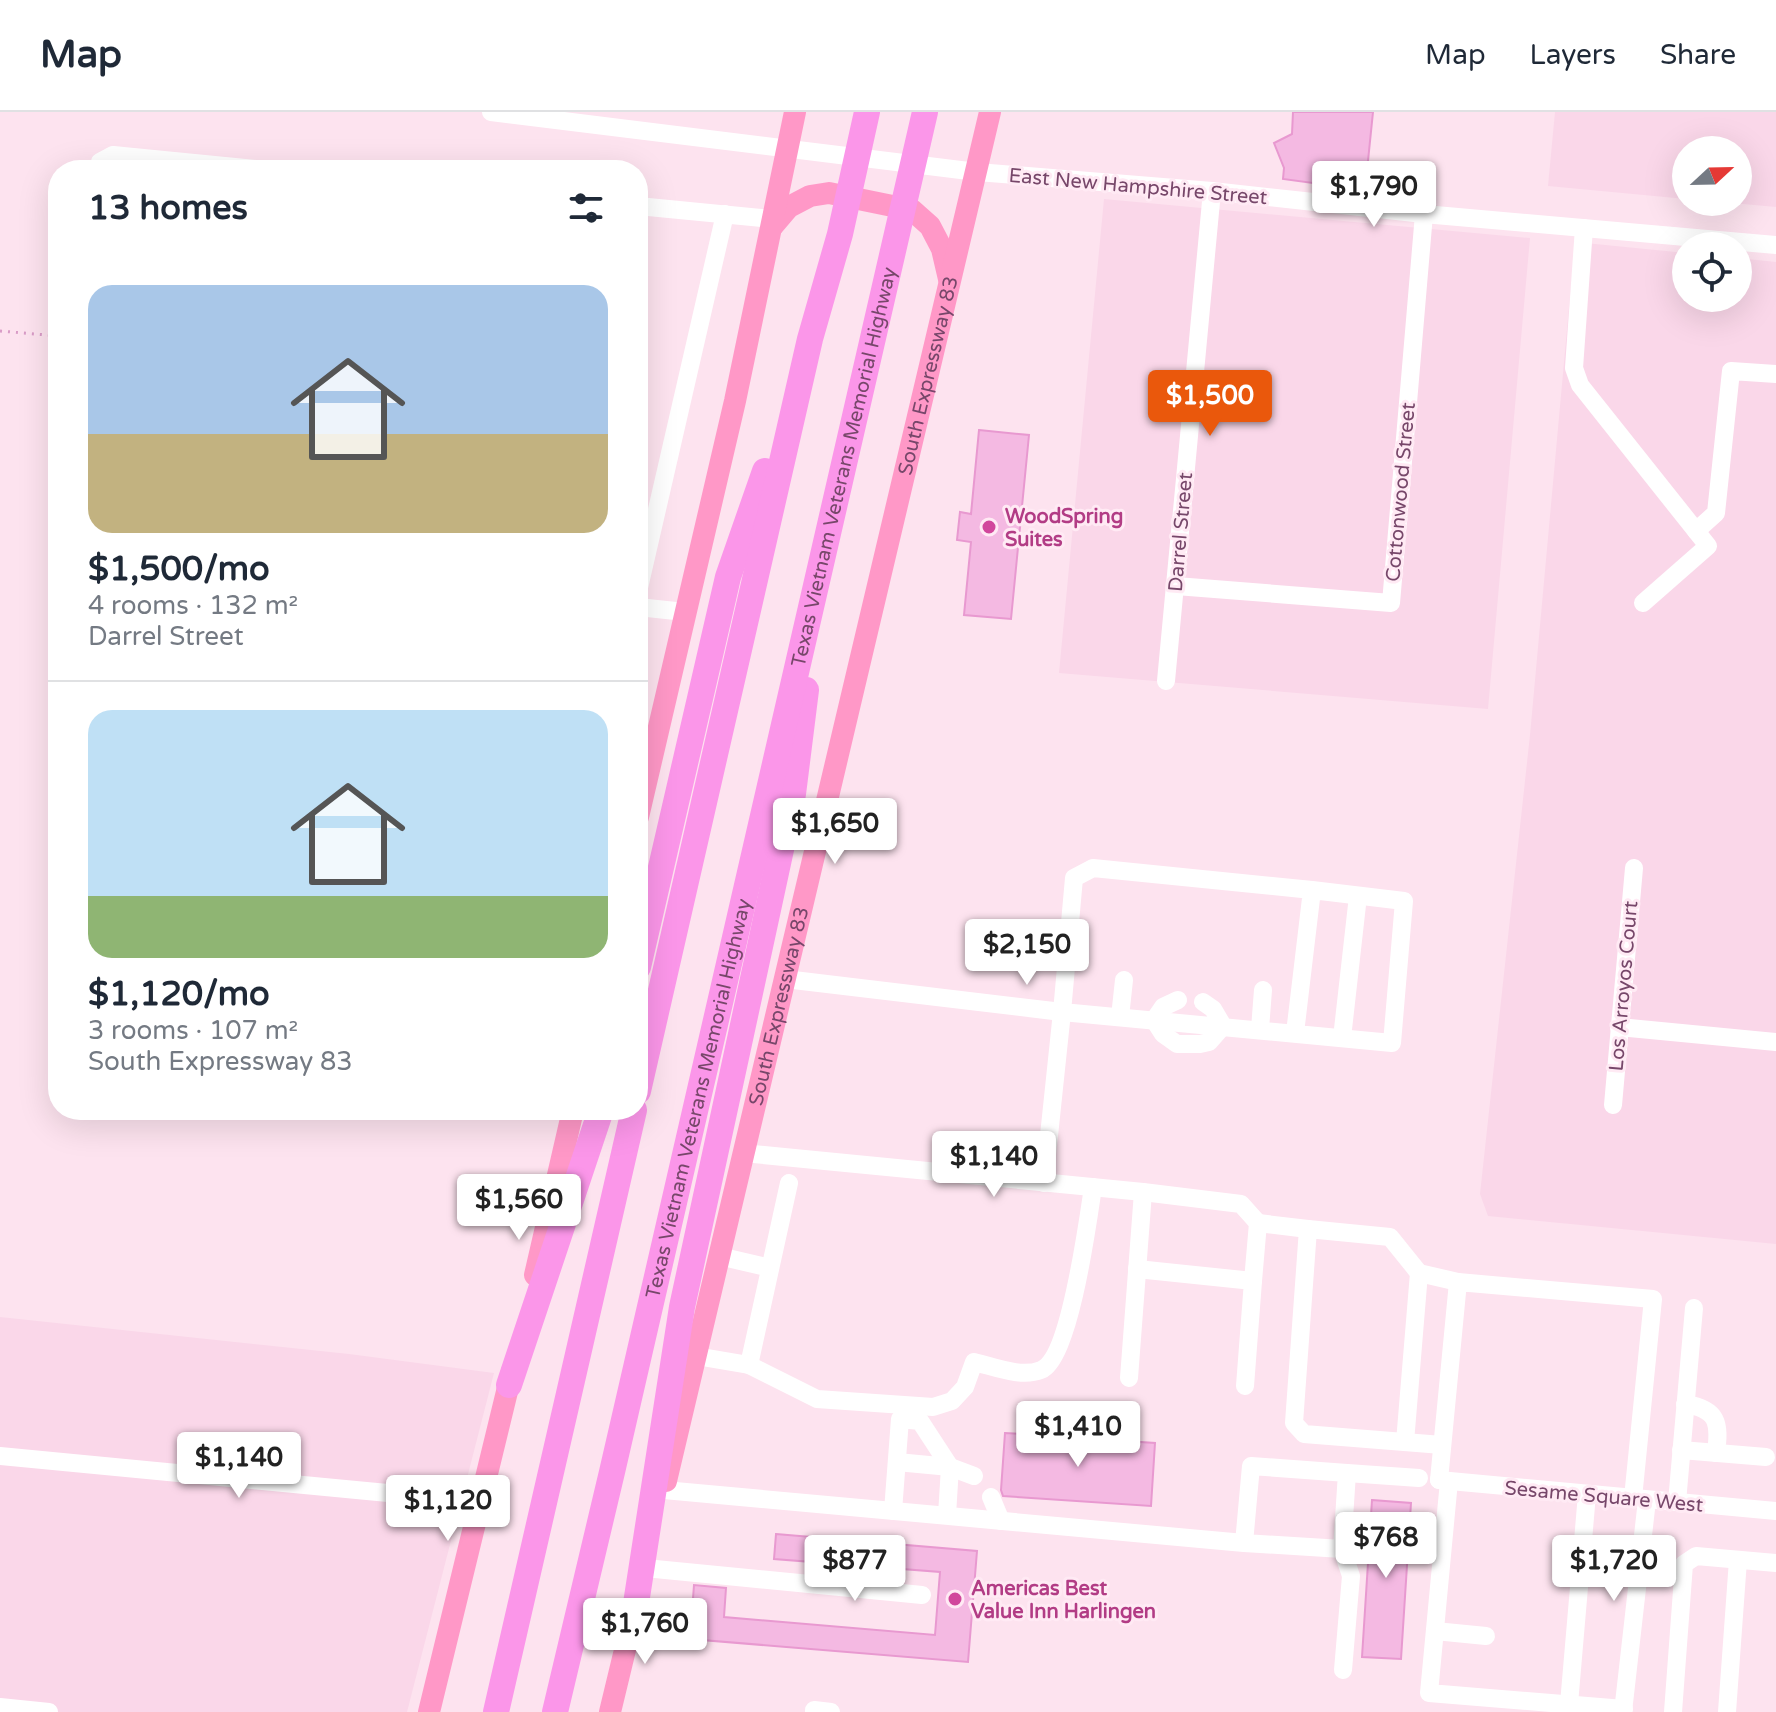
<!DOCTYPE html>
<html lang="en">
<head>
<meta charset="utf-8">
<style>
  :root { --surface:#fff; --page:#f2f2f3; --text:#1f2937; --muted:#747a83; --line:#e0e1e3; --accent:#ea580c }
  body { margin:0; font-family:"Varela Round",sans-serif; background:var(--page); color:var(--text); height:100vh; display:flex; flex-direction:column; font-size:30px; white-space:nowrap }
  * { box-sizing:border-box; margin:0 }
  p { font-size:26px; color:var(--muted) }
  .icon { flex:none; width:44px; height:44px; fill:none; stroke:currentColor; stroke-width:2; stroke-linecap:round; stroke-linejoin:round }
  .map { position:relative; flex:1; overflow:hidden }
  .drawer { position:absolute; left:48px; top:48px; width:600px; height:960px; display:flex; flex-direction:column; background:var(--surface); border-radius:32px; box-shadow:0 8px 32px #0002 }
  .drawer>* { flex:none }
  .needle { width:52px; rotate:68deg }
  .tools { position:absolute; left:1672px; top:24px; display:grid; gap:16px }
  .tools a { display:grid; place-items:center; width:80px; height:80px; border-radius:50%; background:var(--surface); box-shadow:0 8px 32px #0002; font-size:40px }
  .price { position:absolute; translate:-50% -68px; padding:0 18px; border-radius:8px; background:#fff; color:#222; font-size:26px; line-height:52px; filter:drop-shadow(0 2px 4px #0008) }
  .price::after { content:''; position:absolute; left:50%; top:48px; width:24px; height:18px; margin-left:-12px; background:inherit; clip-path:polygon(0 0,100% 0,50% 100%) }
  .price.active { background:var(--accent); color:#fff }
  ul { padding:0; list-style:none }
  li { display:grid; align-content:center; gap:16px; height:424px; padding:0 40px }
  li+li { border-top:2px solid var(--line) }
  li span { display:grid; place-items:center; height:248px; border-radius:24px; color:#555 }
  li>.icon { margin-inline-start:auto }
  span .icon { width:144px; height:144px; fill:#fffc; stroke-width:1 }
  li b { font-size:34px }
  h2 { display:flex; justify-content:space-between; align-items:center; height:96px; padding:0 40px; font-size:34px }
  header { display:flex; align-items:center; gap:48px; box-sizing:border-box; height:112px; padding:0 40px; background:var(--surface); border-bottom:2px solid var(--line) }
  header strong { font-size:38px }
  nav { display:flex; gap:44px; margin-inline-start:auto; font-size:28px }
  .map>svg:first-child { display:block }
</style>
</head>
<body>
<header>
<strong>Map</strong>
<nav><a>Map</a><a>Layers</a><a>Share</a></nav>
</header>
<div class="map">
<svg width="1776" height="1600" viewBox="0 0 1776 1600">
  <rect width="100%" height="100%" fill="#fde3ef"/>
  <g fill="#fad7e9">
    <polygon points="1555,0 1776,0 1776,95 1721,90 1738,90 1738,38 1686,38 1686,87 1548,74"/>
    <polygon points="1104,87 1530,126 1488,597 1059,561"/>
    <polygon points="1575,130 1686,141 1686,186 1738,186 1738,146 1776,150 1776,1132 1488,1104 1480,1082 1530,623"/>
    <polygon points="0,1205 349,1242 494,1261 407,1600 0,1600"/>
  </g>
  <g fill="#f4b9e2" stroke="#e899d0" stroke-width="2">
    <polygon points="1293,0 1373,0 1365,78 1283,67 1284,56 1274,31 1292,22"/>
    <polygon points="979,318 1029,323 1011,507 964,503 971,430 957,428 960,400 971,402"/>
    <polygon points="1005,1321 1155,1331 1151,1394 1003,1384 1001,1378"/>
    <polygon points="1372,1388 1411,1391 1401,1547 1362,1545"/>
    <polygon points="776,1422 977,1439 968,1550 690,1527 694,1473 726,1476 724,1505 935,1523 940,1460 774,1447"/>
  </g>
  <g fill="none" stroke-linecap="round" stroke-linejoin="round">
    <polyline stroke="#d99cc7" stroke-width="3" stroke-dasharray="2 6" stroke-linecap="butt" points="0,219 58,224"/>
    <g stroke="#fff" stroke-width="18">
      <polyline points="491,0 977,60 1212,79 1424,102 1776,133"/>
      <polyline points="100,58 100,50 113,43 267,58"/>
      <polyline points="638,94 772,107"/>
      <polyline points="1584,116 1574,256 1580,273 1708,434 1643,491"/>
      <polyline points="1696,419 1716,401 1731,259 1776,262"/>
      <polyline points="1176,474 1391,491 1424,102"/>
      <polyline points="638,480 725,102"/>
      <polyline points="638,495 685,500"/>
      <polyline points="1166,569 1212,79"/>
      <polyline points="785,867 1062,900 1044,1071"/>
      <polyline points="1178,888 1163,895 1154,908 1163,922 1177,932 1200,932 1209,930 1223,914 1213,897 1203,890"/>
      <polyline points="1120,905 1124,868"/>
      <polyline points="1619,915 1776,930"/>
      <polyline points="1260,917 1263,878"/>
      <polyline points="1295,921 1312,778 1093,756 1074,766 1062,900 1392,931 1404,789 1312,778"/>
      <polyline points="1342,926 1358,784"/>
      <polyline points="1613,993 1634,756"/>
      <polyline points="743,1041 1143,1080 1241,1092 1258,1111"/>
      <polyline points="1258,1111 1308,1117"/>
      <polyline points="719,1144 770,1156"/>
      <polyline points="1137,1157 1253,1169 1245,1274"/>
      <polyline points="1253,1169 1258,1111"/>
      <polyline points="696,1244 749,1253 789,1071"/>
      <path d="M749,1253L817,1287L933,1295L952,1289L965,1275L974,1250C995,1255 1021,1266 1041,1258C1070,1246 1088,1108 1093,1075"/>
      <polyline points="1129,1266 1143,1080"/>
      <path d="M1685,1292C1718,1297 1720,1311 1716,1341"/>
      <polyline points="1405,1330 1419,1161"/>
      <polyline points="1442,1333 1304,1322 1294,1311 1308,1117 1390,1125 1419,1161 1458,1170"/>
      <polyline points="1681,1338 1766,1345"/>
      <polyline points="0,1344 482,1390"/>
      <polyline points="897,1350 950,1355 974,1364"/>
      <polyline points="1347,1361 1419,1366"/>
      <polyline points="1439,1368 1458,1170 1653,1187 1633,1386"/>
      <polyline points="1439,1368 1776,1399"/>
      <polyline points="1449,1369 1429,1581 1624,1597"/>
      <polyline points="664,1378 1244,1431 1342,1437 1347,1361 1251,1354 1244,1431"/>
      <polyline points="991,1385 1001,1409"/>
      <polyline points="1677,1390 1694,1196"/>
      <polyline points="893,1399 900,1307 920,1309 950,1355 947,1403"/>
      <polyline points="1342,1437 1351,1464 1343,1558"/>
      <polyline points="645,1456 922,1483"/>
      <polyline points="1435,1519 1486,1524"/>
      <polyline points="1569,1592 1587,1382"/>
      <polyline points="0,1595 49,1600"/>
      <polyline points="814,1600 814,1598 831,1600"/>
      <polyline points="1623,1600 1647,1388"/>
      <polyline points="1673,1600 1684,1452 1696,1444 1776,1451"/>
      <polyline points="1727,1600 1738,1448"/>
    </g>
    <g stroke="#ff98c7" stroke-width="22">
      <polyline points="772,115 789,95 810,84 829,81 912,98 930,114 942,137 949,167"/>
      <polyline points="638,705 735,289 795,0"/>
      <polyline points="535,1163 573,998"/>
      <path id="s1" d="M666,1369L990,0"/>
      <polyline points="429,1600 512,1259"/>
      <polyline points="610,1600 638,1484"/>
    </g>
    <g stroke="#fb96e9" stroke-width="26">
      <polyline points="638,855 728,465 765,359"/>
      <polyline points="638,979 810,227 840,122 867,0"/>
      <polyline points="509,1273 601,998"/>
      <polyline points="635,1498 682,1195 793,682 806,578"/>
      <polyline points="496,1600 634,998"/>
      <path id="s2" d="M555,1600L612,1360L925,0"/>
    </g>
  </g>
  <g fill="#d1479c" stroke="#ffeaf4" stroke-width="3">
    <circle cx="989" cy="415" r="8"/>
    <circle cx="955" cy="1487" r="8"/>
  </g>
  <g text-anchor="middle" stroke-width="6" stroke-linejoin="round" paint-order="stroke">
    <g font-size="20" fill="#77476a" stroke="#ffeaf4">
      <text transform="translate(1138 74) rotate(5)" y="7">East New Hampshire Street</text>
      <text dy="7" stroke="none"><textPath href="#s1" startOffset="1136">South Expressway 83</textPath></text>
      <text dy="7" stroke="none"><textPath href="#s2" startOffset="1278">Texas Vietnam Veterans Memorial Highway</textPath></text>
      <text transform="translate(1400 380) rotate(-85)" y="7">Cottonwood Street</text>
      <text transform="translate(1180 420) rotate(-85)" y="7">Darrel Street</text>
      <text transform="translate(1623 874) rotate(-85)" y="7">Los Arroyos Court</text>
      <text dy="7" stroke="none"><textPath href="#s1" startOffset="488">South Expressway 83</textPath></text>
      <text dy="7" stroke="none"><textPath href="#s2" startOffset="630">Texas Vietnam Veterans Memorial Highway</textPath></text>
      <text transform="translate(1604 1384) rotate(5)" y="7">Sesame Square West</text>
    </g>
    <g font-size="20" font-weight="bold" fill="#b23c85" stroke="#ffeaf4" text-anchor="start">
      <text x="1005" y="411">WoodSpring<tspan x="1005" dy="23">Suites</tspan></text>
      <text x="971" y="1483">Americas Best<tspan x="971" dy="23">Value Inn Harlingen</tspan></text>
    </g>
  </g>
</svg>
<div class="tools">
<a><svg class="needle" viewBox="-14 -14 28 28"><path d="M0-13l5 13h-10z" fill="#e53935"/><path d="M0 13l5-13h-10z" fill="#747a83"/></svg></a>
<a><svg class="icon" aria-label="locate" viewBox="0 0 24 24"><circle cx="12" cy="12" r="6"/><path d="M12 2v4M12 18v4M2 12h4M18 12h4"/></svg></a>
</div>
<b class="price" style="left:1374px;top:117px">$1,790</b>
<b class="price active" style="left:1210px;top:326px">$1,500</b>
<b class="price" style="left:835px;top:754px">$1,650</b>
<b class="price" style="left:1027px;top:875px">$2,150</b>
<b class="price" style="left:994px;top:1087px">$1,140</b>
<b class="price" style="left:519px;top:1130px">$1,560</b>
<b class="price" style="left:1078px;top:1357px">$1,410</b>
<b class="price" style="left:239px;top:1388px">$1,140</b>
<b class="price" style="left:448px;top:1431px">$1,120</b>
<b class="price" style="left:1386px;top:1468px">$768</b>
<b class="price" style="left:855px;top:1491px">$877</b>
<b class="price" style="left:1614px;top:1491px">$1,720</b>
<b class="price" style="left:645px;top:1554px">$1,760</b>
<section class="drawer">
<h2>13 homes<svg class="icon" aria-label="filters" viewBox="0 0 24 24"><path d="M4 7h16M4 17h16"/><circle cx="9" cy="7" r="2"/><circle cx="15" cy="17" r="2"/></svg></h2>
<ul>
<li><span style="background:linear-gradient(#a9c7e8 60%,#c2b280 0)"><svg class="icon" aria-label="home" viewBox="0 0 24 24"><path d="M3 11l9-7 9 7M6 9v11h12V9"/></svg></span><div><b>$1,500/mo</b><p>4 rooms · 132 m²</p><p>Darrel Street</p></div></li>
<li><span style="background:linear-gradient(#bfe0f5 75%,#8fb573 0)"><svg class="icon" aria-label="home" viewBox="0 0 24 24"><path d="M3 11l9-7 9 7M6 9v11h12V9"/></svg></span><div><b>$1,120/mo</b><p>3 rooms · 107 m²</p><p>South Expressway 83</p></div></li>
</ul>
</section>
</div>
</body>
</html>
